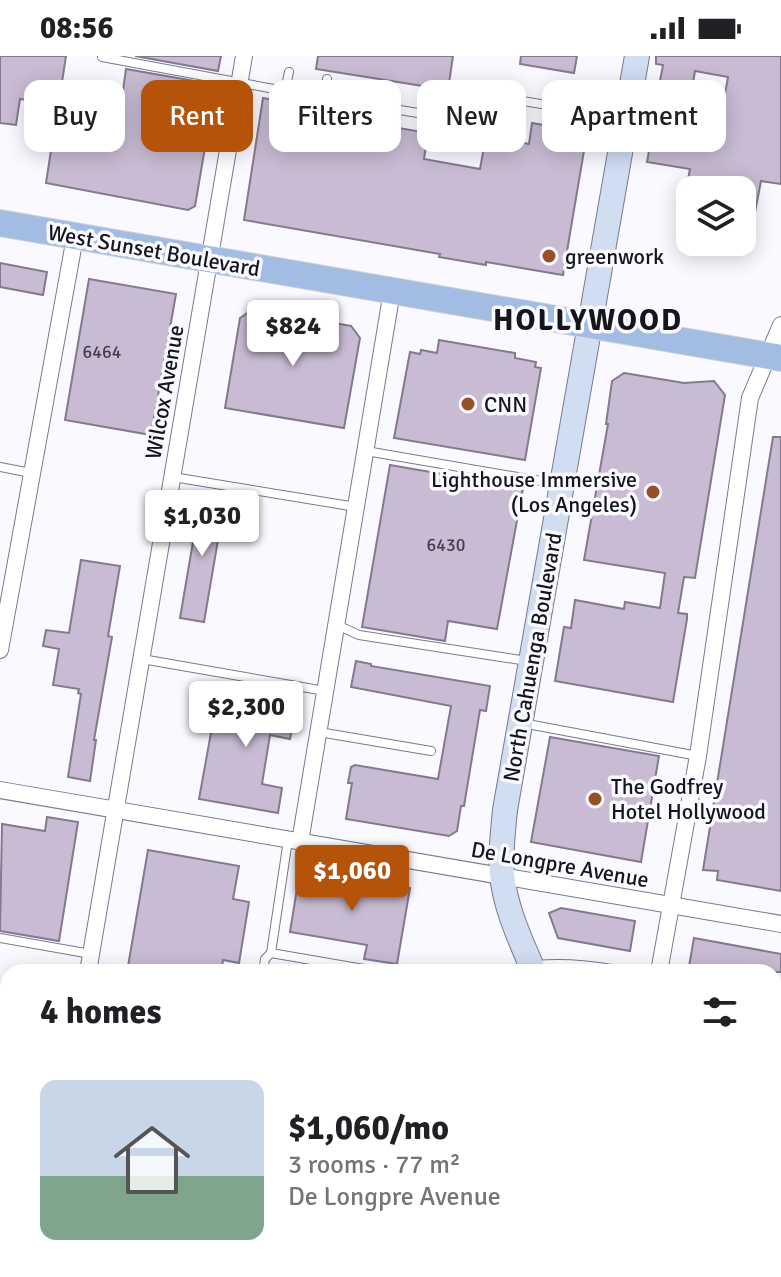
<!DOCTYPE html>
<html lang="en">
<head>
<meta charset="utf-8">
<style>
  :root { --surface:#fff; --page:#f2f2f2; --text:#202124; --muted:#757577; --accent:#b45309 }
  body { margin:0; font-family:Signika,sans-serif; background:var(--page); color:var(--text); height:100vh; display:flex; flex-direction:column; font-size:30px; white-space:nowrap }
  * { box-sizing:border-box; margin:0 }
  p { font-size:26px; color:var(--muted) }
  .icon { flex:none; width:44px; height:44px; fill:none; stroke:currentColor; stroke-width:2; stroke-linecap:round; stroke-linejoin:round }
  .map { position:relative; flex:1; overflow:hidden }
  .side { position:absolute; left:0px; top:908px; width:782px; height:314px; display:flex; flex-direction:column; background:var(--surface); border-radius:24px 24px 0 0; box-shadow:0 4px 20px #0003 }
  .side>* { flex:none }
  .guide { position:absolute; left:24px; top:24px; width:734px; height:72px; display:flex; gap:16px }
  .tools { position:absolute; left:676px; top:120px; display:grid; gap:16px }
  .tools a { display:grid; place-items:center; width:80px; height:80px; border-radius:16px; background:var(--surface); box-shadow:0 4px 20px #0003; font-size:40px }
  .price { position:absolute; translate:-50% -68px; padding:0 18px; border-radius:8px; background:#fff; color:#222; font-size:26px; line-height:52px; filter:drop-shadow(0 2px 4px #0008) }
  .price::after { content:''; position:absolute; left:50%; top:48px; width:24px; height:18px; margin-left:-12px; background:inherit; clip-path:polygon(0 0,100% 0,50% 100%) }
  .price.on { background:var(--accent); color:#fff }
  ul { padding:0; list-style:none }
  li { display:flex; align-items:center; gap:24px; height:200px; padding:0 40px }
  li span { display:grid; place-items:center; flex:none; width:224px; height:160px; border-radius:16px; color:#555 }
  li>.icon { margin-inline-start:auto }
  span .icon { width:96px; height:96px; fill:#fffc; stroke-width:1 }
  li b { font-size:34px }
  h2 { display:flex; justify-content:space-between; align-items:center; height:96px; padding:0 40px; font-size:34px }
  .tag { padding:0 28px; border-radius:16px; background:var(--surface); box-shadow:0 4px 20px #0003; font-size:28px; line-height:72px }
  .tag.on { background:var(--accent); color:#fff }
  .status { display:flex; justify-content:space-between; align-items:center; height:56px; padding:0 40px; background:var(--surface); direction:ltr }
  .status svg { height:22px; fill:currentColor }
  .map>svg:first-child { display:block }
</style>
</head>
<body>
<div class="status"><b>08:56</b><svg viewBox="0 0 49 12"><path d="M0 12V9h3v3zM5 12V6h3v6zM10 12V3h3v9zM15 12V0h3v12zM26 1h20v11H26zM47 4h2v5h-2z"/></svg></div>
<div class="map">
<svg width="781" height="1221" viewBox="0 0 781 1221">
  <rect width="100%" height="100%" fill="#f9f9ff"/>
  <g fill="#c8bbd3" stroke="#85798f" stroke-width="2" fill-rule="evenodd">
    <polygon points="0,0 66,0 60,39 121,49 126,13 212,28 203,80 207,80 195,150 188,154 46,127 58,49 20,43 16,69 0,67"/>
    <polygon points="135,0 221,0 218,15"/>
    <polygon points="318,0 453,0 448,34 316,13"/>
    <polygon points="521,0 577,0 574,17 520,8"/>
    <path d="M656,0H781V128L761,125L750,182H742V134H686L690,113L647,106L651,84L643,82L646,61L653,62L663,9L656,8ZM695,15L728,21L719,73L686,67Z"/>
    <polygon points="263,42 344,56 343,62 372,67 387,64 387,70 428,77 424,103 480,113 486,80 529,88 532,67 587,77 563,219 486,206 486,209 439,201 440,198 244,164"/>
    <polygon points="0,207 47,216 43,239 0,231"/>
    <polygon points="89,223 176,238 151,379 65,364"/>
    <polygon points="253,253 351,270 360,282 344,372 225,352 240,262"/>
    <polygon points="439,284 515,297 515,302 536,306 535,311 541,312 525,404 394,382 410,296 420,298 421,294 437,297"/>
    <polygon points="624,317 684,327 714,325 725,339 695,522 684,521 678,557 687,558 687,563 673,646 555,625 564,571 571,572 575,544 624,553 625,546 660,552 665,517 584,504 608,368 606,368 612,325"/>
    <polygon points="773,381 781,381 781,835 717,824 718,815 703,814"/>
    <polygon points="390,409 523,432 497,573 448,565 445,585 362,571"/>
    <polygon points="201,439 225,443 204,566 180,562"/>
    <polygon points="81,504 120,510 108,580 112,581 94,684 96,684 90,725 68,721 81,638 78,637 79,633 53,629 59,593 43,590 46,574 69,577"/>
    <polygon points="356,605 371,608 371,610 490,630 486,655 480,654 464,750 461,750 457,775 449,780 346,763 352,727 348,727 351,711 355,709 438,723 451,650 351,631"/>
    <polygon points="258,631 298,638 290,683 270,679 262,728 282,732 278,757 199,743 218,638 256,644"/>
    <polygon points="550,681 659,700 641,806 531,786"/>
    <polygon points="47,761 78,766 59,885 0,875 2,768 45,775"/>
    <polygon points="148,794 239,810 233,843 249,846 239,907 223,904 221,916 127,916"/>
    <polygon points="300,814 410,832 397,908 364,903 367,889 290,876"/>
    <polygon points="561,852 635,865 630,895 558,882 549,857"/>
    <polygon points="694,882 781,898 781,916 688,916"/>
  </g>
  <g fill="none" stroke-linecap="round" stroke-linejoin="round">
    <g stroke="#797991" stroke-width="10">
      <g id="service">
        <polyline points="102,1 285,35 289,16"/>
        <polyline points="285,35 424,58"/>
        <polyline points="475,37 624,62"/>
        <polyline points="323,42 327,23"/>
        <polyline points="366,395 558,428"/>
        <polyline points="0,411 31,417"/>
        <polyline points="173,421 356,451"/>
        <polyline points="337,569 359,579 527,605"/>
        <polyline points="142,603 325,635"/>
        <polyline points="522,667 698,700"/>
        <polyline points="319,676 431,695"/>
        <polyline points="288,784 271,897 381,916"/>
        <polyline points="0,882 91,898"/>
        <path d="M536,909C569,906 597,910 629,916"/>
        <polyline points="263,916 265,903 271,897"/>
        <polyline points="0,1142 8,1144"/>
        <polyline points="685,1221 686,1214"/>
      </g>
    </g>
    <g stroke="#797991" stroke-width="18">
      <g id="minor">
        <polyline points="0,594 75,181"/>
        <polyline points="0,734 781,868"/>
        <polyline points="300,786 392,235"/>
        <polyline points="88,916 244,0"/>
        <polyline points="659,916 698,700 750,342 781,269"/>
        <polyline points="0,1014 8,1016"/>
        <polyline points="774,1145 781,1146"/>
        <polyline points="35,1221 36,1214"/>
        <polyline points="325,1221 327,1214"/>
      </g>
    </g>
    <g stroke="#797991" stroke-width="26">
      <g id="secondary">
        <path d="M534,916C521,885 505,852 502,818C500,797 503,776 505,754L637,0"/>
        <polyline points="596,1221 597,1214"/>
      </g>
    </g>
    <g stroke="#d5d5d6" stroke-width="28">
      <polyline id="primary" points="0,167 781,302"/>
    </g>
    <use href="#service" stroke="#fff" stroke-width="8"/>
    <use href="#minor" stroke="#fff" stroke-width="16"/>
    <use href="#secondary" stroke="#d1ddf1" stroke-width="24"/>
    <use href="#primary" stroke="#a3bce3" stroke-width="26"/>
  </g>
  <g fill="#965126" stroke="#f9f9ff" stroke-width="3">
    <circle cx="549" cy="200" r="8"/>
    <circle cx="468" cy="348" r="8"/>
    <circle cx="653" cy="436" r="8"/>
    <circle cx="595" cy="743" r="8"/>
  </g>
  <g text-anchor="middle" stroke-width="7" stroke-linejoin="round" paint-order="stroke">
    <g font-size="18" fill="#423e4b">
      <text x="102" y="302">6464</text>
      <text x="446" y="495">6430</text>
    </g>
    <g font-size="22" fill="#15151e" stroke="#f9f9ff">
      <text transform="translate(154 194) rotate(10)" y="8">West Sunset Boulevard</text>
      <text transform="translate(164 336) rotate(-80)" y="8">Wilcox Avenue</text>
      <text transform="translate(532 601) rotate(-80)" y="8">North Cahuenga Boulevard</text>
      <text transform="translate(560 808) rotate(10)" y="8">De Longpre Avenue</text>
    </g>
    <g font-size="22" fill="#15151e" stroke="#f9f9ff" text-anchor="start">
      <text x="565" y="208">greenwork</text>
      <text x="484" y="356">CNN</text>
      <text x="637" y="431" text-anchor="end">Lighthouse Immersive<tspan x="637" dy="25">(Los Angeles)</tspan></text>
      <text x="611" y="738">The Godfrey<tspan x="611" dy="25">Hotel Hollywood</tspan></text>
    </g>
    <g font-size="30" font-weight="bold" letter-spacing="2" fill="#15151e" stroke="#f9f9ff">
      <text x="588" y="274">HOLLYWOOD</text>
    </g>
  </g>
</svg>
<div class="tools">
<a><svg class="icon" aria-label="layers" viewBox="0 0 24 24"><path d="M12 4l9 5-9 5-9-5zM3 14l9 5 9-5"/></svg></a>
</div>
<b class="price" style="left:293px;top:312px">$824</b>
<b class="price" style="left:202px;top:502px">$1,030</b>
<b class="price" style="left:246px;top:693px">$2,300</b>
<b class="price on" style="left:352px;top:857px">$1,060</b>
<div class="guide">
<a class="tag">Buy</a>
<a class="tag on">Rent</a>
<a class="tag">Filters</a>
<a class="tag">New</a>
<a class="tag">Apartment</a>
</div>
<section class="side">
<h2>4 homes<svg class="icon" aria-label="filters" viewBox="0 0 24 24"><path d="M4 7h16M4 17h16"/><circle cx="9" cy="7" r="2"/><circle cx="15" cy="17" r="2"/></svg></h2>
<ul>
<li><span style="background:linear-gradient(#c9d6e8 60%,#7fa58c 0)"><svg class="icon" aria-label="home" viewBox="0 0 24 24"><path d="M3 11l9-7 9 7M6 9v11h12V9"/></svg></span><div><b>$1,060/mo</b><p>3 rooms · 77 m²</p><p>De Longpre Avenue</p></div></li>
</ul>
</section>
</div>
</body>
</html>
